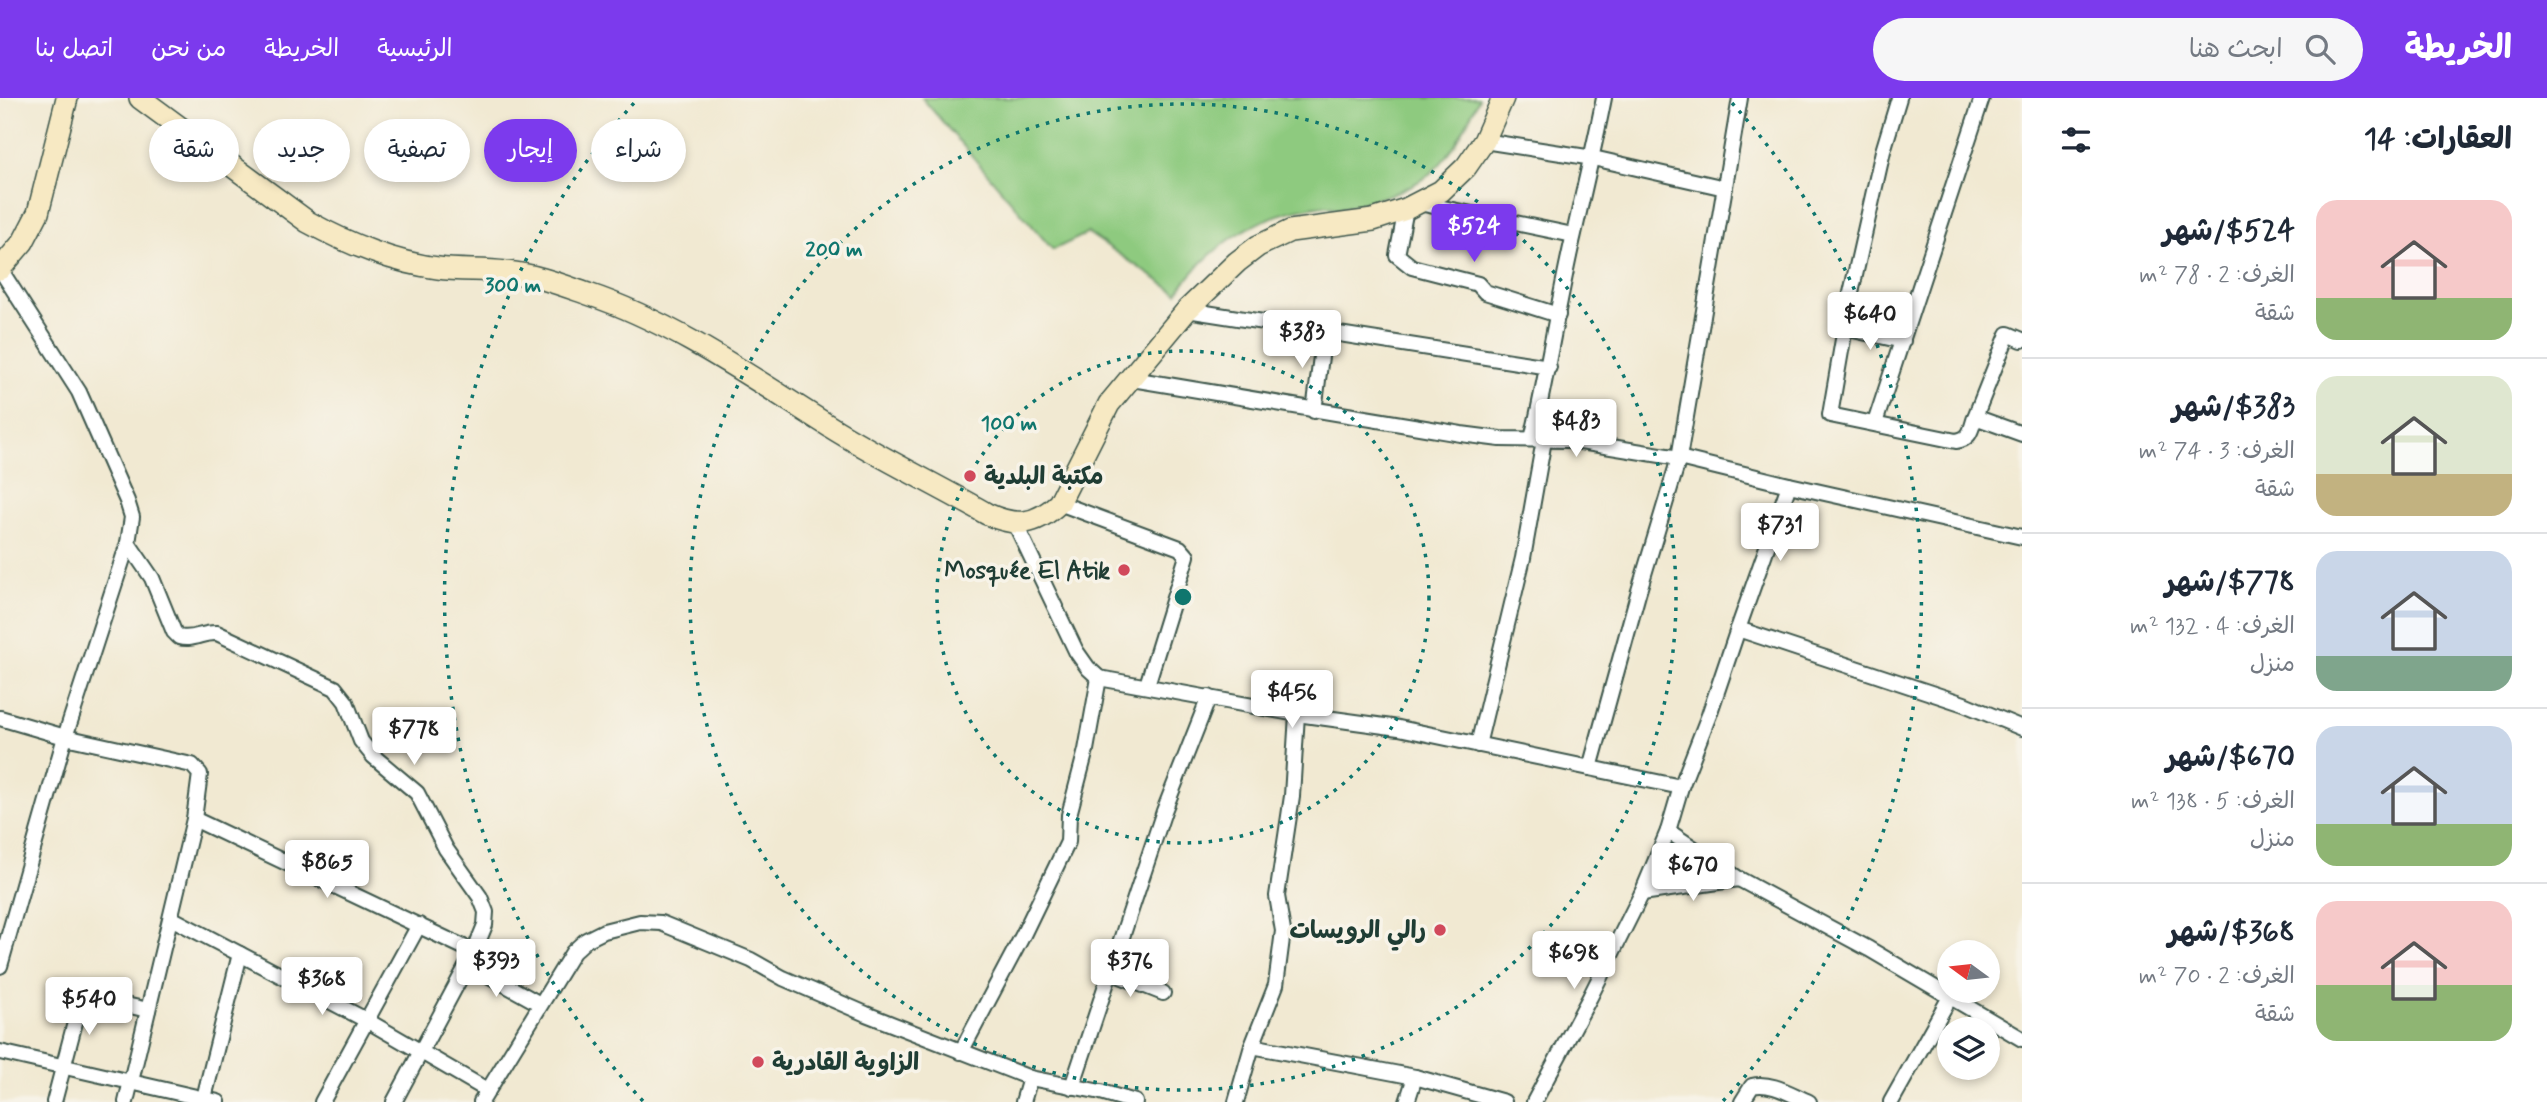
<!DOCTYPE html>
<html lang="ar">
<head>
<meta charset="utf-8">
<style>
  :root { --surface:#fff; --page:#f6f6f7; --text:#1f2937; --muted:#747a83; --line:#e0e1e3; --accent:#7c3aed }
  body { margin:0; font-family:Mynerve,"Playpen Sans Arabic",sans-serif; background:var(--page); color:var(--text); direction:rtl; height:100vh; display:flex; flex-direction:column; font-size:26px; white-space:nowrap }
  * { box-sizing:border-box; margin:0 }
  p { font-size:23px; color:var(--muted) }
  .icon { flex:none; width:38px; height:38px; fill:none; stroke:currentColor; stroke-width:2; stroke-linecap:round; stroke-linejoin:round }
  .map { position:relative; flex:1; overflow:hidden; direction:ltr }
  .details { display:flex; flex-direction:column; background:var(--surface); width:525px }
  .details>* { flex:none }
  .banner { position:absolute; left:21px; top:21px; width:665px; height:63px; direction:rtl; display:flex; gap:14px }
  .needle { width:46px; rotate:285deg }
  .tools { position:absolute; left:1937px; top:842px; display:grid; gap:14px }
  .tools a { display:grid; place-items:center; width:63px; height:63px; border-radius:50%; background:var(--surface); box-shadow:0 4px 10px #0003; font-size:35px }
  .price { position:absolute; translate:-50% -60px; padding:0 16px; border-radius:7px; background:#fff; color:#222; font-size:23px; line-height:46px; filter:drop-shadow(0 2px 4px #0008) }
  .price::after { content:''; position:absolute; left:50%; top:42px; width:21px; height:16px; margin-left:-10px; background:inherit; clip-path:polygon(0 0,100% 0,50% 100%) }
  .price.current { background:var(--accent); color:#fff }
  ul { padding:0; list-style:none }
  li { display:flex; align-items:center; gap:21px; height:175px; padding:0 35px }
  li+li { border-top:2px solid var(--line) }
  li span { display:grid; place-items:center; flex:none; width:196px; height:140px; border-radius:21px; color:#555 }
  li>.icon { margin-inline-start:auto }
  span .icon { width:84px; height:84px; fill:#fffc; stroke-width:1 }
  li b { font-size:30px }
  h2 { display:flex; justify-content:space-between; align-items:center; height:84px; padding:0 35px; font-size:30px }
  .chip { padding:0 24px; border-radius:32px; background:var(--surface); box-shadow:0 4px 10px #0003; font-size:24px; line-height:63px }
  .chip.current { background:var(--accent); color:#fff }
  header { display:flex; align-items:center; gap:42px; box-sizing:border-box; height:98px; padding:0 35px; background:var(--accent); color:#fff }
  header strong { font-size:33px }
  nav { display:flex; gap:38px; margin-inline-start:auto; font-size:24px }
  .search { width:490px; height:63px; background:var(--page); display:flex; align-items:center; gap:18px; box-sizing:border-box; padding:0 24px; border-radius:38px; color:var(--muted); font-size:26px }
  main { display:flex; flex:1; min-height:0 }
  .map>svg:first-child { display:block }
</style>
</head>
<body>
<header>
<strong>الخريطة</strong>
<div class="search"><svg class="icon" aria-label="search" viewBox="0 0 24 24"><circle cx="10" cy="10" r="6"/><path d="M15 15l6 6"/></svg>ابحث هنا</div>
<nav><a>الرئيسية</a><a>الخريطة</a><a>من نحن</a><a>اتصل بنا</a></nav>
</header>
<main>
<section class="details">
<h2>العقارات: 14<svg class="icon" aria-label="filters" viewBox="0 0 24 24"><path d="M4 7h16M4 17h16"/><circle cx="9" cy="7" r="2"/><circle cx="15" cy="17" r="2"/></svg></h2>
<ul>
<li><span style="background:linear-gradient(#f6c9c9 70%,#8fb573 0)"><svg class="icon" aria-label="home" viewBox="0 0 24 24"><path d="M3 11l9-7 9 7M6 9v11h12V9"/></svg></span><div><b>$524/شهر</b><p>الغرف: 2 · 78 m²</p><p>شقة</p></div></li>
<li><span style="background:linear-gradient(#dfe7d0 70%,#c2b280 0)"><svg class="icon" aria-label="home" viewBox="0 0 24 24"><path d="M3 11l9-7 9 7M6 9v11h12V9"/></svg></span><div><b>$383/شهر</b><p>الغرف: 3 · 74 m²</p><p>شقة</p></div></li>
<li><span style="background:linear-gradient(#c9d6e8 75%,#7fa58c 0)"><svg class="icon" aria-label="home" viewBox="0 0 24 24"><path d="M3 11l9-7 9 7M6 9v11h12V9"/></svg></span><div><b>$778/شهر</b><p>الغرف: 4 · 132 m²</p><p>منزل</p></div></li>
<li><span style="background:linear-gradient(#c9d6e8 70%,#8fb573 0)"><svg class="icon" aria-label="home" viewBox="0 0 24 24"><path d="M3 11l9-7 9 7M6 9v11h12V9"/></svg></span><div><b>$670/شهر</b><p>الغرف: 5 · 138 m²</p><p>منزل</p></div></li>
<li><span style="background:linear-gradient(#f6c9c9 60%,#8fb573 0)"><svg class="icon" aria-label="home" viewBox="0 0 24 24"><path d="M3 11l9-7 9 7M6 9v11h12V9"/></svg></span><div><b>$368/شهر</b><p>الغرف: 2 · 70 m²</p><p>شقة</p></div></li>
</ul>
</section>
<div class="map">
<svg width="2022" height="1004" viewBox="0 0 2022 1004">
  <rect width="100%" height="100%" fill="#f7f3e8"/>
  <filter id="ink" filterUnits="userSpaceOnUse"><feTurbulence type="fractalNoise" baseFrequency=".0143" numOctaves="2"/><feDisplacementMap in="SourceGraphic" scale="14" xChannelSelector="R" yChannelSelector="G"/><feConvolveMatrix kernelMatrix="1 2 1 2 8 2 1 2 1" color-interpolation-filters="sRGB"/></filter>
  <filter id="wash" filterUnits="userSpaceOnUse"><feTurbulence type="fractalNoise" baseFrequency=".00686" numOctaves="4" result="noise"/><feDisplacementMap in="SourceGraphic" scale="28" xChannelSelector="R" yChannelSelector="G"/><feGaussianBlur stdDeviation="1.57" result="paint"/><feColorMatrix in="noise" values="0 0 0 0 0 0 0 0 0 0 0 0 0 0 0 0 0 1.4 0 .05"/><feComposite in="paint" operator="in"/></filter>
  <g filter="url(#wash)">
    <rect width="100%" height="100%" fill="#f1e9d2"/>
    <path fill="#8eca7f" stroke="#56845a" stroke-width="2" d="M922,0H1479C1442,82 1423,90 1337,111C1326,105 1317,108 1306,110C1253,119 1207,151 1177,195L1088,135L1053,152Z"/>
  </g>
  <g filter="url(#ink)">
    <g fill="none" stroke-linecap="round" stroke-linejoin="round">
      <g stroke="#3e574c" stroke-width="18">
        <g id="street">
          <path d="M1899,0L1883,53L1851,195L1830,317L1956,343C1971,341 1971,331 1975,319L2022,336"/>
          <polyline points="1484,43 1593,60 1725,90"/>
          <polyline points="1419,105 1573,137"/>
          <polyline points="1406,111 1397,157 1412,169 1478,186 1485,194 1558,217"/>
          <polyline points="0,171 79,294 127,403 132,419 128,445 65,639 0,868"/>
          <polyline points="1187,212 1549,269"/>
          <polyline points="1844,230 1903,243"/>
          <polyline points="1132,281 1461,336 1500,341 1568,342 1679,360 1789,387 2022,439"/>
          <polyline points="1314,313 1324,235"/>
          <polyline points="1975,319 2008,236 2022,242"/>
          <polyline points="1875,325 1982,0"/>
          <path d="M1532,341C1548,273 1558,204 1574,136C1584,91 1595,46 1604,0"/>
          <polyline points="1059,405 1180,450 1187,458 1147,587"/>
          <polyline points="1015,425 1076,553 1088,570 1099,580 1297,616 1399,630 1681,689"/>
          <path d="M128,445L152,480L174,534L179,539C193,543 202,534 217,535L335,590L346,604L361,643L373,658L417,695L446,751L480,799L486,814L485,827L474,854L394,1004"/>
          <polyline points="1738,531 1789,387"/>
          <polyline points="0,620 65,639 192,667 200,676 194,721 126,1004"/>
          <polyline points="1478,647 1523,460 1544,342"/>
          <polyline points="1590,670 1638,496 1679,360 1740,0"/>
          <polyline points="194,721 474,854"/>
          <polyline points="1668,733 1739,781 1869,851 2022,941"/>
          <polyline points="1642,795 1739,781"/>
          <polyline points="171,820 366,922 487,992"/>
          <polyline points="468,866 540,906"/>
          <polyline points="1110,874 1163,895"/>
          <polyline points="1252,948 1276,887 1283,833 1277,798 1292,698 1297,616"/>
          <polyline points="0,954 218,1004"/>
          <polyline points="961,954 1023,837 1068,744 1069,717 1086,652 1099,580"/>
          <polyline points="1072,989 1164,713 1209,599"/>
          <polyline points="54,1004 78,913 84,901 90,899 148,912"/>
          <polyline points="203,1004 240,856"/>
          <polyline points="322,1004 419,827"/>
          <polyline points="481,1004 573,854 586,842 604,833 640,824 661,825 751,862 783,880 866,916 1030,980"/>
          <polyline points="1023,1004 1030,980 1101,994 1135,1004"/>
          <polyline points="1236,1004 1252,948 1415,979 1504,1004"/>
          <polyline points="1407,1004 1415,979"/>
          <polyline points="1534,1004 1590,899 1642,795 1668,733 1681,689 1709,617 1738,531 1964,606 2022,630"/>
          <path d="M1742,1004L1752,988C1771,983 1792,997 1809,1004"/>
          <polyline points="1891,1004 1950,899"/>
        </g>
      </g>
      <g stroke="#3e574c" stroke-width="24">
        <g id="secondary">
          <path d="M140,0L308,124C346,145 395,165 438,170C460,173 484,171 506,174C534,176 562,187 588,196C675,225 752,280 829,328C880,360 935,386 987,416C1016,429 1035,428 1059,405L1109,306L1187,212L1237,164L1258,148L1290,133L1373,122L1406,111L1441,93L1466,69L1484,43L1503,0"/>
          <polyline points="0,171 23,144 38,115 67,0"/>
        </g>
      </g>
      <use href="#street" stroke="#fff" stroke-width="14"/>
      <use href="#secondary" stroke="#f7e9c3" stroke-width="21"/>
    </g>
  </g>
  <g fill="none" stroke="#0f766e" stroke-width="3.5" stroke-dasharray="3.5 7">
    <circle cx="1183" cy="499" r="246"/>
    <circle cx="1183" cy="499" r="493"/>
    <path d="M643 1003A739 739 0 0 1 634 5M1732 5A739 739 0 0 1 1723 1003"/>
  </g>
  <g fill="#d1495b" stroke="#f7f3e8" stroke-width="2.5">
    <circle cx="970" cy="378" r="7"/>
    <circle cx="1124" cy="472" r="7"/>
    <circle cx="1440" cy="832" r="7"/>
    <circle cx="758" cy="964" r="7"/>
  </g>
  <g text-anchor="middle" stroke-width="7" stroke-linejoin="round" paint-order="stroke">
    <g font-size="24" font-weight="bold" fill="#1f3d34" stroke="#f7f3e8" text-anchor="start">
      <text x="984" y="386">مكتبة البلدية</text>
      <text x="1110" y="480" text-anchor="end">Mosquée El Atik</text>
      <text x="1426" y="840" text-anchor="end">رالي الرويسات</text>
      <text x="772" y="972">الزاوية القادرية</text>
    </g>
  </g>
  <circle cx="1183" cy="499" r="10" fill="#0f766e" stroke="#f7f3e8" stroke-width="3.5"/>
  <g font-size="21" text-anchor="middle" font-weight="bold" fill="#0f766e" stroke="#f7f3e8" stroke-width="7" stroke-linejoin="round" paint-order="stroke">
    <text x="834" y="158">200 m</text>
    <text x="513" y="194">300 m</text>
    <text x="1009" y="332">100 m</text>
  </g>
</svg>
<div class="tools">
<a><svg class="needle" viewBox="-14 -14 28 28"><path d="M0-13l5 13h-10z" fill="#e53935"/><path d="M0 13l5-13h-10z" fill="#747a83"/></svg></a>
<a><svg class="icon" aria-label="layers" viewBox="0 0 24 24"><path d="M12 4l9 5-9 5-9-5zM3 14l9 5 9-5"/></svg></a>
</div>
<b class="price current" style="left:1474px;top:166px">$524</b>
<b class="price" style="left:1870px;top:254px">$640</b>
<b class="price" style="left:1302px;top:272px">$383</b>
<b class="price" style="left:1576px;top:361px">$483</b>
<b class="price" style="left:1780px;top:465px">$731</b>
<b class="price" style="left:1292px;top:632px">$456</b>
<b class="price" style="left:414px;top:669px">$778</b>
<b class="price" style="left:327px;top:802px">$865</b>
<b class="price" style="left:1693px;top:805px">$670</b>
<b class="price" style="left:1574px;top:893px">$698</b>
<b class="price" style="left:496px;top:901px">$393</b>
<b class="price" style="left:1130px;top:901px">$376</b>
<b class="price" style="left:322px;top:919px">$368</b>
<b class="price" style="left:89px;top:939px">$540</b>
<div class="banner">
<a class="chip">شراء</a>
<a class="chip current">إيجار</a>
<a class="chip">تصفية</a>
<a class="chip">جديد</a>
<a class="chip">شقة</a>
</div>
</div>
</main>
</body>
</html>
